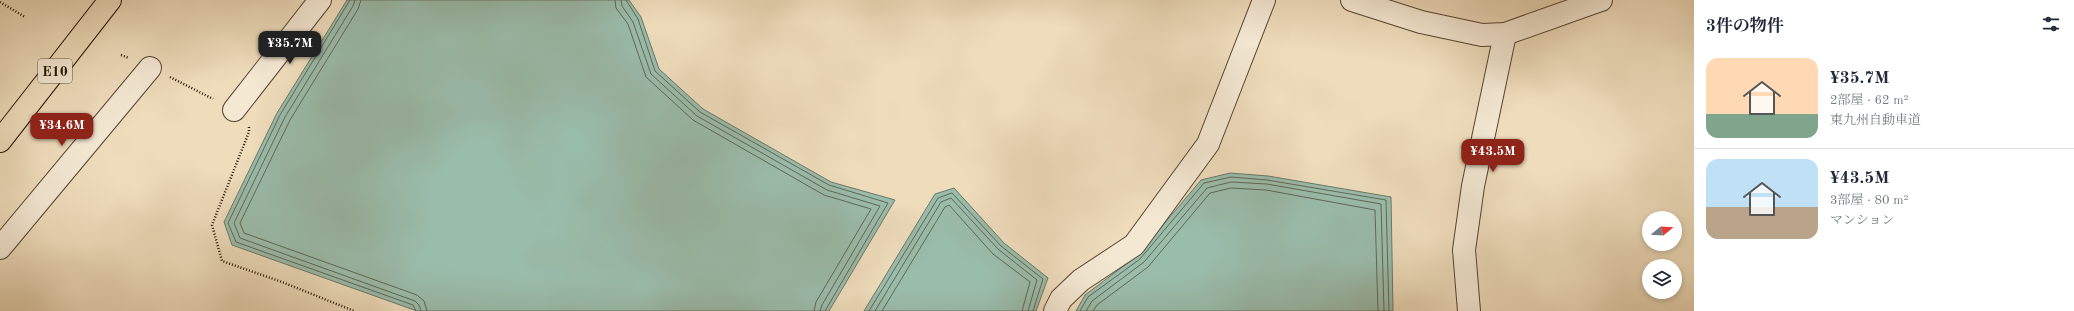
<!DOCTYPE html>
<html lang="ja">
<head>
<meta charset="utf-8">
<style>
  :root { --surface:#fff; --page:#f2f2f3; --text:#1f2937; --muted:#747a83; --line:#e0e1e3; --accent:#8f2418 }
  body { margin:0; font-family:"Old Standard TT","Noto Serif JP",serif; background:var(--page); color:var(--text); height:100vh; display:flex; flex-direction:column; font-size:15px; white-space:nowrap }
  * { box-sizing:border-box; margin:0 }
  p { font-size:13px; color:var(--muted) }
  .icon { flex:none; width:22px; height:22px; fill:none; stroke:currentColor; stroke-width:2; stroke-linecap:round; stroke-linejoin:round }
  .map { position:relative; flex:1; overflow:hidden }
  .side { display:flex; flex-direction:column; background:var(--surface); width:380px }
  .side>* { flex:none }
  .needle { width:26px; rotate:72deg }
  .buttons { position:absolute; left:1642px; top:211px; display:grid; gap:8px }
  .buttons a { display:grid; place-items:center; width:40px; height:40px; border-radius:50%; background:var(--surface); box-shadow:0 2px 6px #0003; font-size:20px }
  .price { position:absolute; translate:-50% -34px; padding:0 9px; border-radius:8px; background:var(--accent); color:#fff; font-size:13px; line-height:26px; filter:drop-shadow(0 1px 2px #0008) }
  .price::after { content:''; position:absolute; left:50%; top:24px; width:12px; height:9px; margin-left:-6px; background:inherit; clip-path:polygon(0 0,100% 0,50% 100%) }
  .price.active { background:#222; color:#fff }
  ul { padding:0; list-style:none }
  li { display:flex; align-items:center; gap:12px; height:100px; padding:0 12px }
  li+li { border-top:1px solid var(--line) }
  li span { display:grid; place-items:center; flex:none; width:112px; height:80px; border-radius:12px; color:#555 }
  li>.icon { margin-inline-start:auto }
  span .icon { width:48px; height:48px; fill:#fffc; stroke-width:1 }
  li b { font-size:17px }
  h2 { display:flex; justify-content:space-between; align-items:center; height:48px; padding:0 12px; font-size:17px }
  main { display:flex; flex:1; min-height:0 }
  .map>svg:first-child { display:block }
</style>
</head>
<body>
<main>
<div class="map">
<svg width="1694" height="311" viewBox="0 0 1694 311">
  <rect width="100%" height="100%" fill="#eedcbb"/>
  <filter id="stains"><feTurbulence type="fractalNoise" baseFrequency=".005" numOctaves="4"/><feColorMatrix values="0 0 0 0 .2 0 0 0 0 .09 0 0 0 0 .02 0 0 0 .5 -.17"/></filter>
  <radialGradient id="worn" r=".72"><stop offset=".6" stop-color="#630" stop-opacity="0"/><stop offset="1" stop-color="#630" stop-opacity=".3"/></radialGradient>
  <g fill="#9abcab" stroke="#6b7867">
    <polygon points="347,0 629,0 641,17 659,69 703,109 831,182 895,200 829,311 417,311 232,245 224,222 277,113"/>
    <polygon points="1230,173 1268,176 1391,197 1393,311 1076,311 1085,295 1137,256 1201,180"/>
    <polygon points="954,188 1004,243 1048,278 1036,311 864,311 935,194"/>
  </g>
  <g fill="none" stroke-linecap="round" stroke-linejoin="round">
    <g stroke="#5f6856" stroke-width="1">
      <polyline points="350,0 280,115 228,223 236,242 413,305 416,311"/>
      <polyline points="355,0 353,6 285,117 234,223 240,238 415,301 419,305 421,311"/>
      <polyline points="361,0 358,9 290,120 240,223 244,233 417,295 424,301 427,311"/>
      <polyline points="615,0 616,8 628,24 646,77 693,120 824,195 871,209 816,302 814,311"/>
      <polyline points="621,0 622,6 633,22 651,74 697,116 827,190 880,206 822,305 820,311"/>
      <polyline points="626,0 638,19 655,71 700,112 829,185 888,203 825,311"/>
      <polyline points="869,311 938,198 952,193 1001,246 1043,279 1033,311"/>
      <polyline points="875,311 941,202 951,198 998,249 1037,280 1028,311"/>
      <polyline points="882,311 945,207 949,205 993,254 1030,282 1022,311"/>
      <polyline points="1080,311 1088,297 1140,259 1204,183 1231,177 1267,180 1386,200 1389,311"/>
      <polyline points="1086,311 1092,301 1144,262 1207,188 1231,182 1267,184 1381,204 1384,311"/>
      <polyline points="1093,311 1097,305 1148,267 1210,193 1231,188 1266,190 1375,210 1378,311"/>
    </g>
    <g stroke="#56452f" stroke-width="24">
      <g id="minor">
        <polyline points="1352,0 1421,22 1482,35 1505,34 1601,0"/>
        <polyline points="234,110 320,0"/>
        <polyline points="0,248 150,68"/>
        <polyline points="1055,311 1061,299 1081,280 1134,245 1208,144 1264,0"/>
        <polyline points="1469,311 1464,250 1473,186 1505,34"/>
      </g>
    </g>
    <g stroke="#241300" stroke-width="24">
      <polyline id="highway" points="0,141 110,0"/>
    </g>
    <g stroke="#241300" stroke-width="2.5" stroke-dasharray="1 2" stroke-linecap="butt">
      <polyline points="0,2 25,17"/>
      <polyline points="121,55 129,58"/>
      <polyline points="170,77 213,99"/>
      <polyline points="249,127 249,132 212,225 222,261 282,282 354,311"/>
    </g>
    <use href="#minor" stroke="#f4e8d3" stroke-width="22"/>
    <use href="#highway" stroke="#eedcbb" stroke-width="22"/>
  </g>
  <g text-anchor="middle" stroke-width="3" stroke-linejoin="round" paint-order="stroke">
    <rect fill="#f4e8d3" stroke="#62533f" stroke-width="1" x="38" y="59" width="34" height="24" rx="3"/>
    <g font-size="14" font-weight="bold" fill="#241300">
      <text x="55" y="76">E10</text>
    </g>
  </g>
  <rect width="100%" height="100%" filter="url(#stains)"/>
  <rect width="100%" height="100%" fill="url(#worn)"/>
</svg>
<div class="buttons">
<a><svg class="needle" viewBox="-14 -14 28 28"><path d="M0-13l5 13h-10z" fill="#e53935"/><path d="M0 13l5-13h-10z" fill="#747a83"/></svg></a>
<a><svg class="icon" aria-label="layers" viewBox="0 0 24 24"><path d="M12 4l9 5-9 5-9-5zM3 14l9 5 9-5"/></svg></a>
</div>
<b class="price active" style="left:290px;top:65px">¥35.7M</b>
<b class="price" style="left:62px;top:147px">¥34.6M</b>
<b class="price" style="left:1493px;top:173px">¥43.5M</b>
</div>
<section class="side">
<h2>3件の物件<svg class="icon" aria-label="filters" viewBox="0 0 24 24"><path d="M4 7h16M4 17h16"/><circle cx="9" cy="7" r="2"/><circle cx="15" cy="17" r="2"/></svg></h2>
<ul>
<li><span style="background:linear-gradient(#ffd9b3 70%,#7fa58c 0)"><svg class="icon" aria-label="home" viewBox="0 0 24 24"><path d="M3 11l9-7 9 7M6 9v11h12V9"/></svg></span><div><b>¥35.7M</b><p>2部屋 · 62 m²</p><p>東九州自動車道</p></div></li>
<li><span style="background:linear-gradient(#bfe0f5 60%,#b9a48a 0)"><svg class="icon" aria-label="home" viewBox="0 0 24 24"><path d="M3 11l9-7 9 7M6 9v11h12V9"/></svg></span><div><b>¥43.5M</b><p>3部屋 · 80 m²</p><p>マンション</p></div></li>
</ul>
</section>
</main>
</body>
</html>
